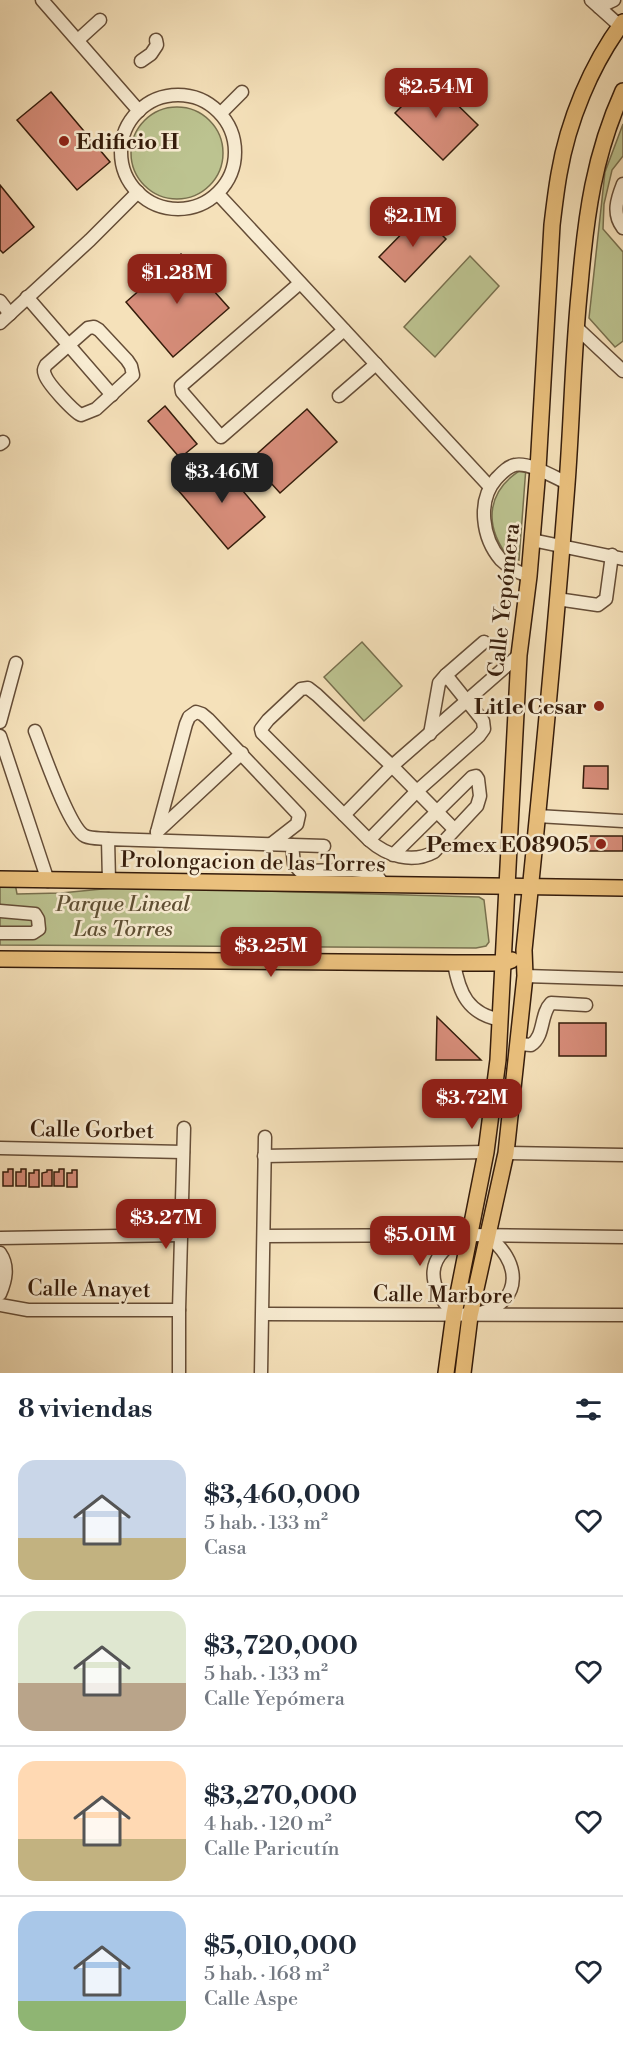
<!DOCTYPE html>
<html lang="es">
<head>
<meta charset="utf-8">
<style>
  :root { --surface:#fff; --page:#f6f6f7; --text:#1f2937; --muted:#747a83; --line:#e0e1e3; --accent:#8f2418 }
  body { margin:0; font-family:"Libre Bodoni",serif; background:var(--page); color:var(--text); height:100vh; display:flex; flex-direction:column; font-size:22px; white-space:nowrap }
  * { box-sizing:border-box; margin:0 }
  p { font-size:20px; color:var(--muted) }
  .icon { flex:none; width:33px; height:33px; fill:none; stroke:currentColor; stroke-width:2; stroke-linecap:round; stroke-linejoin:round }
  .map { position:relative; height:1373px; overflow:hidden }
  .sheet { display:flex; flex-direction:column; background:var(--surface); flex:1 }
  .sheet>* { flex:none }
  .price { position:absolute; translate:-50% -51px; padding:0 14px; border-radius:12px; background:var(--accent); color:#fff; font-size:20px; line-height:39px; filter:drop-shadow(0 2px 3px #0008) }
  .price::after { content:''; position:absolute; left:50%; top:36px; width:18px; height:14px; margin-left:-9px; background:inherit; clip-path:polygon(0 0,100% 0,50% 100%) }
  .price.current { background:#222; color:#fff }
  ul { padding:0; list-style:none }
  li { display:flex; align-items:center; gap:18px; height:150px; padding:0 18px }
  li+li { border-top:2px solid var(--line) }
  li span { display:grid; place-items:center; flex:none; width:168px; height:120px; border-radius:18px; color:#555 }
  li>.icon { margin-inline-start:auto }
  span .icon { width:72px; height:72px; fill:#fffc; stroke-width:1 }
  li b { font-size:26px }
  h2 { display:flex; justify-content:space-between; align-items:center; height:72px; padding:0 18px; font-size:26px }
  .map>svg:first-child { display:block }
</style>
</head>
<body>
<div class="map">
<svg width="623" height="1373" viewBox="0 0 623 1373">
  <rect width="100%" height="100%" fill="#f5e1ba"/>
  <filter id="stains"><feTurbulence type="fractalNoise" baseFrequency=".00333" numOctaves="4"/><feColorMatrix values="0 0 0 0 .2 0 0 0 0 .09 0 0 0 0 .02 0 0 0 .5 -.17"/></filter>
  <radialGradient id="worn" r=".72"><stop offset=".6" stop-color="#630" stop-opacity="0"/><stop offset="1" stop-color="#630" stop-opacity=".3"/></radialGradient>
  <g fill="#bcc390" stroke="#78704e" stroke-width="1.5">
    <circle cx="177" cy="153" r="46"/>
    <polygon points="623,124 623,156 612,170 604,204 603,229 623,252 623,341 615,347 589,318 605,172"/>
    <polygon points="470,256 499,286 435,357 404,327"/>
    <path d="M526,467L519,560L509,558C482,524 487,488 526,467Z"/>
    <polygon points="362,642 402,686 364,721 324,677"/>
    <polygon points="0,882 15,883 17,894 61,893 123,887 479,897 484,900 489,942 486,946 476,948 0,945"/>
  </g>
  <g fill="#d78d7a" stroke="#351c0b" stroke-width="1.5">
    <polygon points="430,78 478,125 443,160 395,113"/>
    <polygon points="51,92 110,162 77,190 17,120"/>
    <polygon points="0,185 34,227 3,253 0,250"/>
    <polygon points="421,214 446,239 405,282 379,257"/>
    <polygon points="181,254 229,308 173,357 126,302"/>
    <polygon points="165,406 197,444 180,458 148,421"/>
    <polygon points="307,409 337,442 280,493 250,460"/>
    <polygon points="215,458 265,517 228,549 178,490"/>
    <polygon points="584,766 608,766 608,789 583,788"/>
    <rect x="579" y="836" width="44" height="15"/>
    <polygon points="437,1017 481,1060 436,1060"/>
    <rect x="559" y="1023" width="47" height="33"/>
    <polygon points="435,1085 468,1086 468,1108 434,1108"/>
    <polygon points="8,1169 13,1169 13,1186 3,1186 3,1172 8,1172"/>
    <polygon points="21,1169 26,1169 26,1186 16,1186 16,1172 21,1172"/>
    <polygon points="59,1169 64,1169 64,1186 54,1186 54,1172 59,1172"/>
    <polygon points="34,1170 39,1170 39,1187 29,1187 29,1173 34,1173"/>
    <polygon points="47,1170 52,1170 52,1186 42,1186 42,1173 47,1172"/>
    <polygon points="72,1170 77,1170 77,1187 67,1187 67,1173 72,1173"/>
  </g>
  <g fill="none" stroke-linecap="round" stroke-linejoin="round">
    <g stroke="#654d37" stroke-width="15">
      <g id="minor">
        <polyline points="42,0 139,111"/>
        <polyline points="591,0 620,26"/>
        <polyline points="599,7 614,0"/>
        <polyline points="78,40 100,20"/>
        <polyline points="141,61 151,54 157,45 156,40"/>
        <circle cx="178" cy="152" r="57"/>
        <polyline points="221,113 242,92"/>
        <path d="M623,184C617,199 612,214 623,228"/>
        <polyline points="218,194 490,487"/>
        <polyline points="300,283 181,386 182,392 221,437 344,330"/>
        <polyline points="27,297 112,395"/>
        <polyline points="0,301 10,314"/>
        <polyline points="0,323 90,240 138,192"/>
        <path d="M94,327L99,330L127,360L131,366L133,375L96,409L81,415C73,411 48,384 45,375C43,370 44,369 46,365L88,328Z"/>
        <polyline points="576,327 623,371"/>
        <polyline points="339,396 376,364"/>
        <polyline points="0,444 3,442"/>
        <polyline points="532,540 623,559"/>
        <path d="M529,576C519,573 509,568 501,560C482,538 477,501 496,479C501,474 508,466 515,465C529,462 554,477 567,483"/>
        <polyline points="557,599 598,605 606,599 612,555"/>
        <polygon points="308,688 317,695 392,766 344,815 262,733 261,729 268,720 301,689"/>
        <polyline points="0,722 16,663"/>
        <path d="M35,731C43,751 69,828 85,836C92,839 101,838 108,839"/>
        <polyline points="430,734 439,683 446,675 484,642"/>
        <polyline points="0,736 48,881"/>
        <polyline points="344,815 369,840 417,791 479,736 484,729 483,721 446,675"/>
        <polyline points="537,816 623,821"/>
        <polyline points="454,829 392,766 519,655"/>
        <polyline points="157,832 186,724 189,717 196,712 202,714 208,719 299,815 297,824 270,845"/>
        <polyline points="157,832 242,753"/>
        <path d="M369,840C387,856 412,864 434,852L477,806L480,796L478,779L476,776L472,777L393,855"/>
        <polyline points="292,845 294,864 300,871 350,870 374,872 384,885"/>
        <polyline points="109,881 108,839 324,846"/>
        <polyline points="0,911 35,914 38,919 39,929 33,933 0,933"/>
        <path d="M454,963C459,993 468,1014 501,1020"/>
        <polyline points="525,976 623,979"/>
        <path d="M519,1044L531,1045C545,1036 540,1014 551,1003L586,1005"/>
        <polyline points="0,1148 183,1152"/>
        <polyline points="506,1153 623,1155"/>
        <polyline points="264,1156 486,1152"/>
        <polyline points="264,1236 468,1235 623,1237"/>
        <polyline points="0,1238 181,1235"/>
        <path d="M0,1253C9,1266 6,1280 0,1294"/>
        <polyline points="0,1305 28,1310 179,1310"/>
        <path d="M480,1313C525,1301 520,1259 487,1236"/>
        <polyline points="263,1314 623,1315"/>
        <path d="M454,1314C426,1284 424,1256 465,1236"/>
        <polyline points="179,1373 179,1310 184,1128"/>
        <polyline points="261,1373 265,1137"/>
      </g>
    </g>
    <g stroke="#351c0b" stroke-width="18">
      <g id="major">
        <polyline points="0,879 623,888"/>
        <polyline points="0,959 454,963 504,963 512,960"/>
        <path d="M446,1373L454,1314L486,1152L498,1060L519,655L529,576L538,469L552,225C554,208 556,191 559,174C568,121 591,65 623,22"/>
        <path d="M463,1373L470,1316L506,1153L525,976L524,950C540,795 555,640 567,484C572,418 573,351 580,285C586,215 594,155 623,91"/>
      </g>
    </g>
    <use href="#minor" stroke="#f8ecd2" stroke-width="12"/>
    <use href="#major" stroke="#eac07d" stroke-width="15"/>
  </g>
  <g fill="#8f2418" stroke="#f8ecd2" stroke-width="2">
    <circle cx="64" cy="141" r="6"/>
    <circle cx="599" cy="706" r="6"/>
    <circle cx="601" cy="844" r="6"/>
  </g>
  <g text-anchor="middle" stroke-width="5" stroke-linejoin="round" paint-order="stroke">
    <g font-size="22" font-weight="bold" fill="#351c0b" stroke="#f8ecd2" text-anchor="end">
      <text x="76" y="149" text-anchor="start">Edificio H</text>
      <text x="587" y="714">Litle Cesar</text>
      <text x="589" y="852">Pemex E08905</text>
    </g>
    <g font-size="22" fill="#351c0b" stroke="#f8ecd2">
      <text transform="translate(503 600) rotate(-84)" y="8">Calle Yepómera</text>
      <text transform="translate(253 861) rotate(1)" y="8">Prolongacion de las Torres</text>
      <text transform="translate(92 1129) rotate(1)" y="8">Calle Gorbet</text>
      <text transform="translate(89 1288) rotate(1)" y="8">Calle Anayet</text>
      <text transform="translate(443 1294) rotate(1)" y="8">Calle Marbore</text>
    </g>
    <g font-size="22" font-style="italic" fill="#5e4e33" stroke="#f8ecd2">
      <text x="123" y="911">Parque Lineal<tspan x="123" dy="25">Las Torres</tspan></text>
    </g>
  </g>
  <rect width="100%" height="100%" filter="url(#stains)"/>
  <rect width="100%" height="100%" fill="url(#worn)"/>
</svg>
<b class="price" style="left:436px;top:119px">$2.54M</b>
<b class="price" style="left:413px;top:248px">$2.1M</b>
<b class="price" style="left:177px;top:305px">$1.28M</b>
<b class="price current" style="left:222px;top:504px">$3.46M</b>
<b class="price" style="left:271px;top:978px">$3.25M</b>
<b class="price" style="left:472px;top:1130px">$3.72M</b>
<b class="price" style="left:166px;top:1250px">$3.27M</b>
<b class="price" style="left:420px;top:1267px">$5.01M</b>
</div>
<section class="sheet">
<h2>8 viviendas<svg class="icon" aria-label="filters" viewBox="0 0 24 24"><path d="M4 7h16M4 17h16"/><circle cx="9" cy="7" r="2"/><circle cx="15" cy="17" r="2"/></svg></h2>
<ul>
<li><span style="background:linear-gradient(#c9d6e8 65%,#c2b280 0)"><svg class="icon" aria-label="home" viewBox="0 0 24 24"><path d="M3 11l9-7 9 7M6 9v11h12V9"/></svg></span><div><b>$3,460,000</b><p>5 hab. · 133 m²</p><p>Casa</p></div><svg class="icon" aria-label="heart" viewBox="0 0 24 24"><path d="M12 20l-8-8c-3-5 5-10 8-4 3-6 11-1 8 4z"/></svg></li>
<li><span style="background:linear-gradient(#dfe7d0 60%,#b9a48a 0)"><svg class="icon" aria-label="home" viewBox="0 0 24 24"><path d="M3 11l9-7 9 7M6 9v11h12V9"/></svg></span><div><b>$3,720,000</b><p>5 hab. · 133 m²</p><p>Calle Yepómera</p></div><svg class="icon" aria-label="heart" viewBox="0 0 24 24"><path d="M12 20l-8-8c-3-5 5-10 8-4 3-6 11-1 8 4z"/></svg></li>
<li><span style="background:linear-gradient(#ffd9b3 65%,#c2b280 0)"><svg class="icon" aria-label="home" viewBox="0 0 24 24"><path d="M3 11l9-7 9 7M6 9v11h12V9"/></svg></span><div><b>$3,270,000</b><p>4 hab. · 120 m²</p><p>Calle Paricutín</p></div><svg class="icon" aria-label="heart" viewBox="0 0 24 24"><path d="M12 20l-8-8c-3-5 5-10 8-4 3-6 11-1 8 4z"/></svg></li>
<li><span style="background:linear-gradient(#a9c7e8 75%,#8fb573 0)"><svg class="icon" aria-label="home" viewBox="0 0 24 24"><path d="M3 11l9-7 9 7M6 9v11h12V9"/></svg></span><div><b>$5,010,000</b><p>5 hab. · 168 m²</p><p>Calle Aspe</p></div><svg class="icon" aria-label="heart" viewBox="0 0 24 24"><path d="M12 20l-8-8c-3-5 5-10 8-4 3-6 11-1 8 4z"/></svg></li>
</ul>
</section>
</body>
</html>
